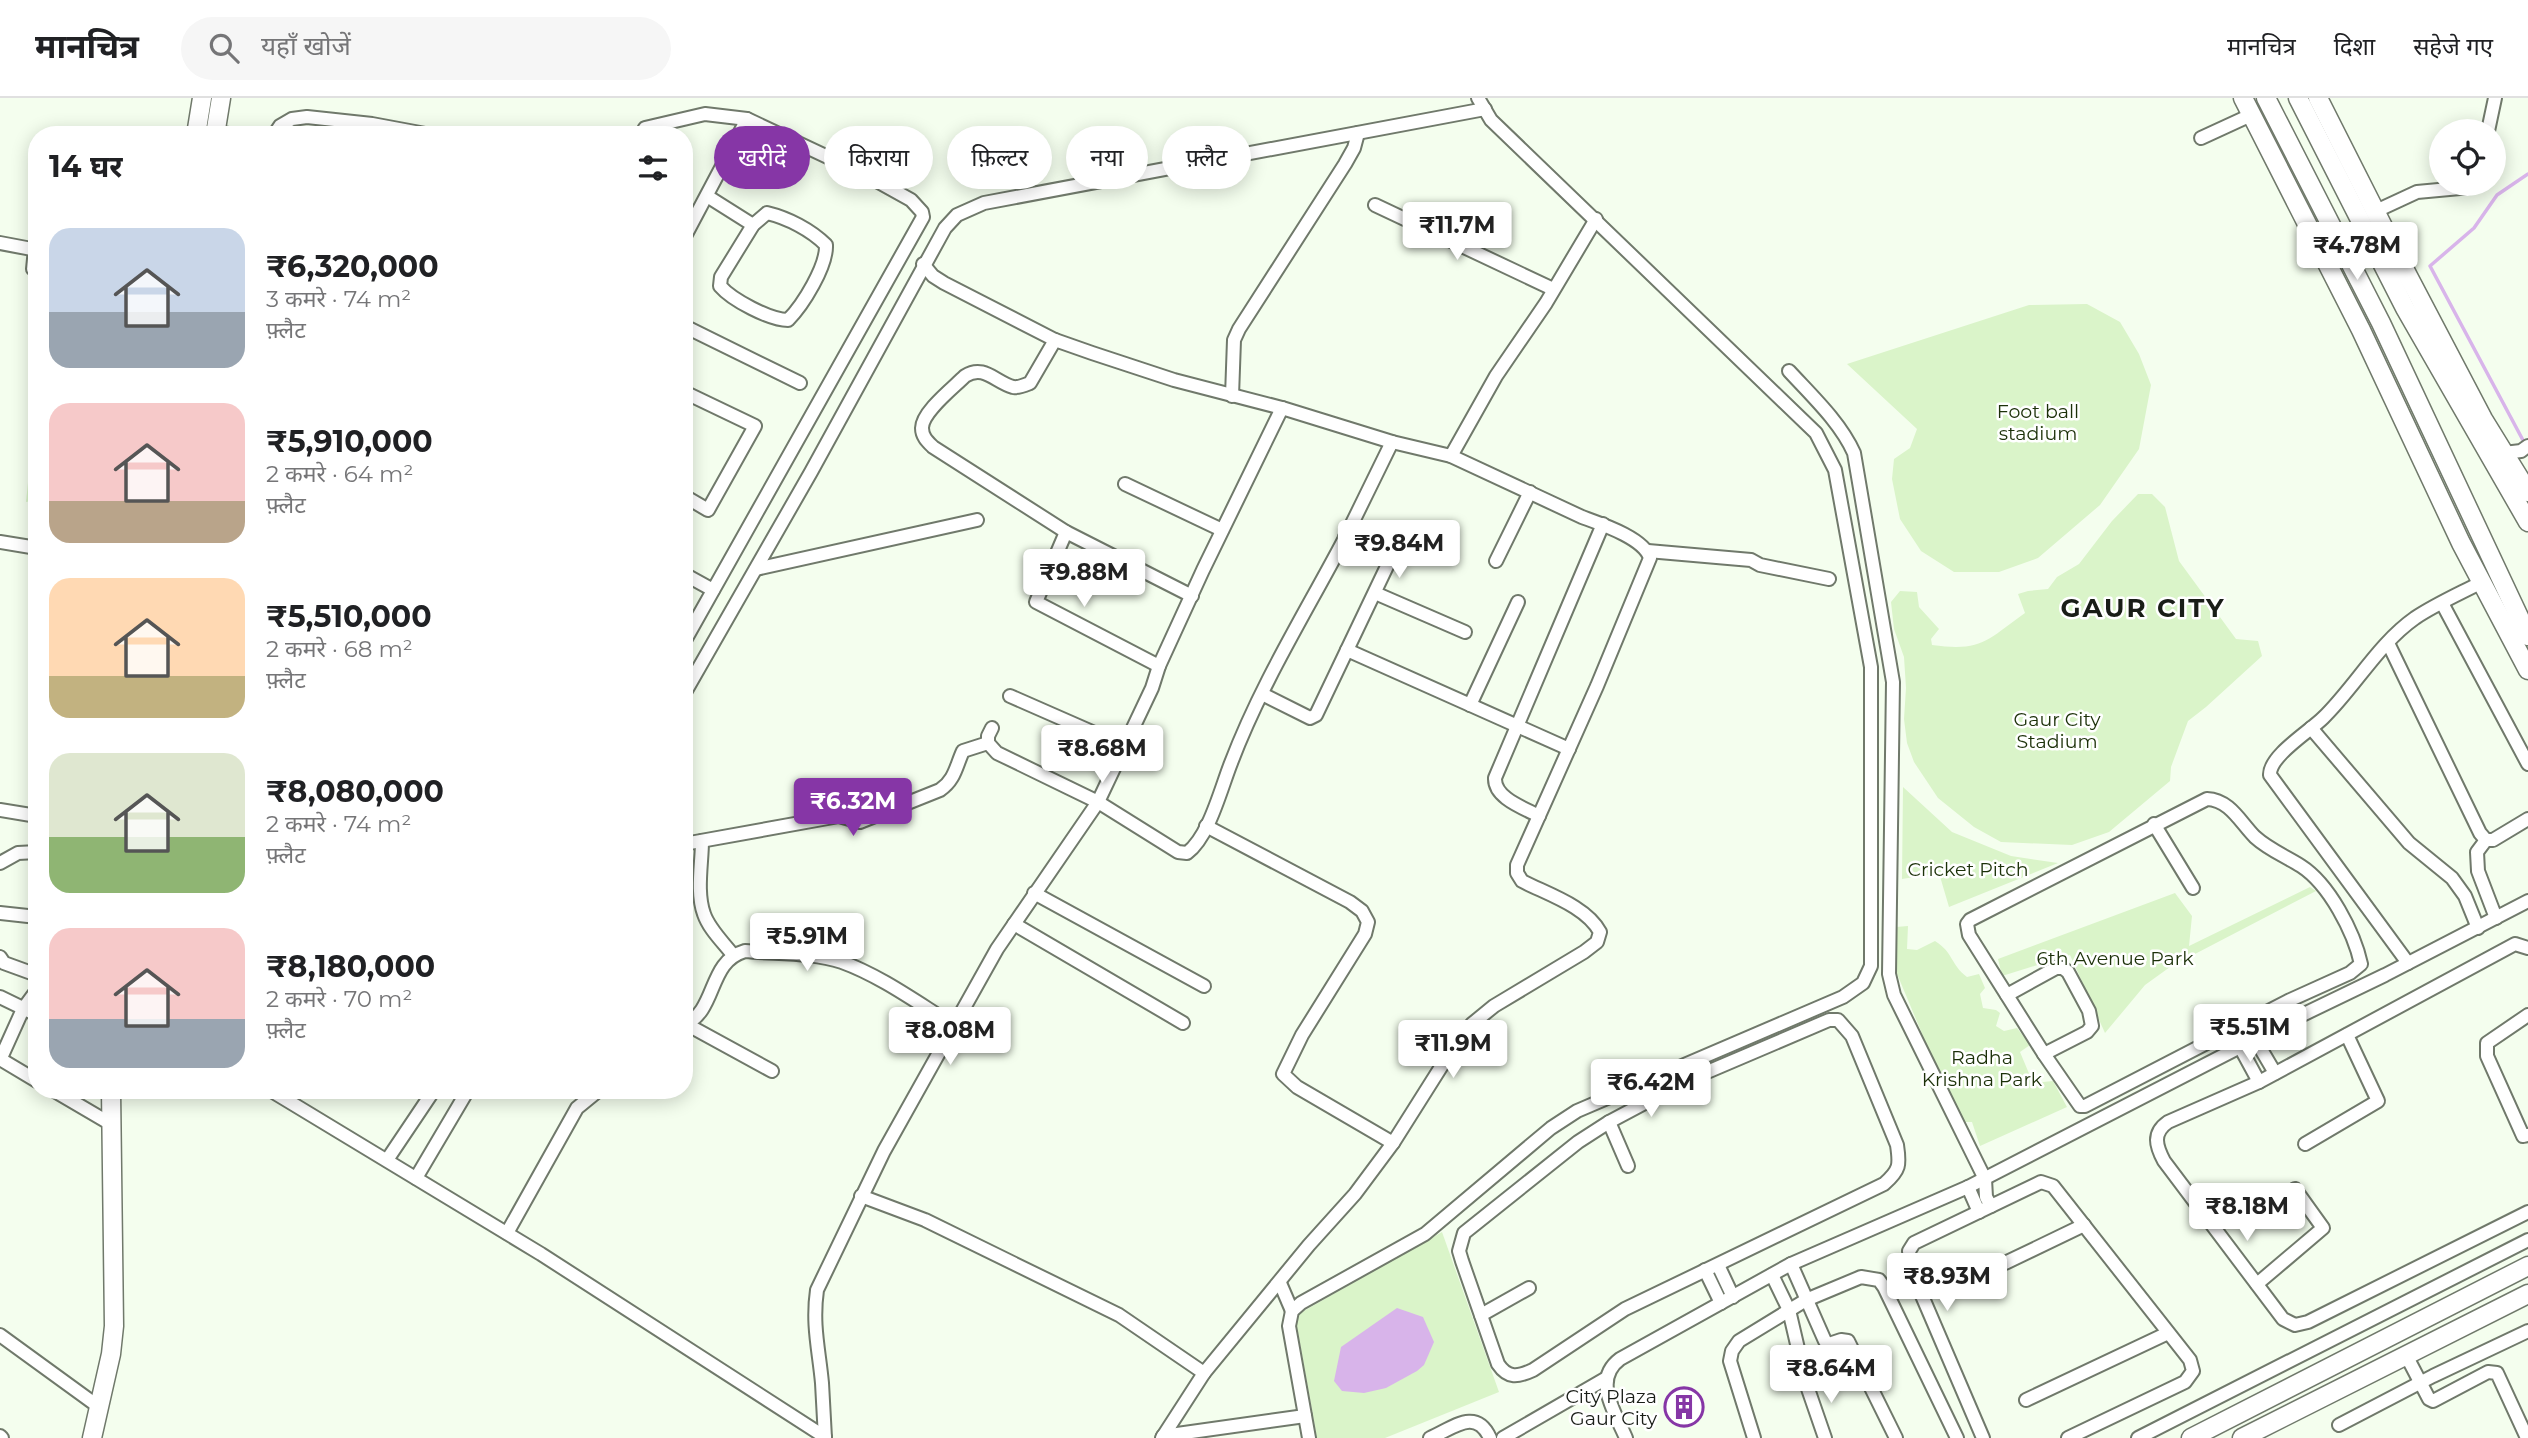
<!DOCTYPE html>
<html lang="hi">
<head>
<meta charset="utf-8">
<style>
  :root { --surface:#fff; --page:#f6f6f6; --text:#202124; --muted:#757577; --line:#e0e0e0; --accent:#8636a6 }
  body { margin:0; font-family:Montserrat,"Noto Sans Devanagari",sans-serif; background:var(--page); color:var(--text); height:100vh; display:flex; flex-direction:column; font-size:26px; white-space:nowrap }
  * { box-sizing:border-box; margin:0 }
  p { font-size:23px; color:var(--muted) }
  .icon { flex:none; width:38px; height:38px; fill:none; stroke:currentColor; stroke-width:2; stroke-linecap:round; stroke-linejoin:round }
  .map { position:relative; flex:1; overflow:hidden }
  .details { position:absolute; left:28px; top:28px; width:665px; height:973px; display:flex; flex-direction:column; background:var(--surface); border-radius:28px; box-shadow:0 4px 18px #0003 }
  .details>* { flex:none }
  .guide { position:absolute; left:714px; top:28px; width:665px; height:63px; display:flex; gap:14px }
  .controls { position:absolute; left:2429px; top:21px; display:grid; gap:14px }
  .controls a { display:grid; place-items:center; width:77px; height:77px; border-radius:50%; background:var(--surface); box-shadow:0 4px 18px #0003; font-size:35px }
  .price { position:absolute; translate:-50% -60px; padding:0 16px; border-radius:7px; background:#fff; color:#222; font-size:23px; line-height:46px; filter:drop-shadow(0 2px 4px #0008) }
  .price::after { content:''; position:absolute; left:50%; top:42px; width:21px; height:16px; margin-left:-10px; background:inherit; clip-path:polygon(0 0,100% 0,50% 100%) }
  .price.on { background:var(--accent); color:#fff }
  ul { padding:0; list-style:none }
  li { display:flex; align-items:center; gap:21px; height:175px; padding:0 21px }
  li span { display:grid; place-items:center; flex:none; width:196px; height:140px; border-radius:21px; color:#555 }
  li>.icon { margin-inline-start:auto }
  span .icon { width:84px; height:84px; fill:#fffc; stroke-width:1 }
  li b { font-size:30px }
  h2 { display:flex; justify-content:space-between; align-items:center; height:84px; padding:0 21px; font-size:30px }
  .tag { padding:0 24px; border-radius:32px; background:var(--surface); box-shadow:0 4px 18px #0003; font-size:24px; line-height:63px }
  .tag.on { background:var(--accent); color:#fff }
  header { display:flex; align-items:center; gap:42px; box-sizing:border-box; height:98px; padding:0 35px; background:var(--surface); border-bottom:2px solid var(--line) }
  header strong { font-size:33px }
  nav { display:flex; gap:38px; margin-inline-start:auto; font-size:24px }
  .search { width:490px; height:63px; background:var(--page); display:flex; align-items:center; gap:18px; box-sizing:border-box; padding:0 24px; border-radius:38px; color:var(--muted); font-size:26px }
  .map>svg:first-child { display:block }
</style>
</head>
<body>
<header>
<strong>मानचित्र</strong>
<div class="search"><svg class="icon" aria-label="search" viewBox="0 0 24 24"><circle cx="10" cy="10" r="6"/><path d="M15 15l6 6"/></svg>यहाँ खोजें</div>
<nav><a>मानचित्र</a><a>दिशा</a><a>सहेजे गए</a></nav>
</header>
<div class="map">
<svg width="2528" height="1340" viewBox="0 0 2528 1340">
  <rect width="100%" height="100%" fill="#f4feee"/>
  <g fill="#daf4c9">
    <polygon points="2087,206 2120,224 2139,256 2151,287 2139,351 2100,407 2038,460 1999,474 1954,474 1921,453 1900,421 1892,381 1894,361 1910,350 1917,331 1847,266 2029,207"/>
    <polygon points="37,296 37,402 26,404"/>
    <path d="M2138,396H2152L2165,409L2179,463L2236,541L2258,543L2262,558L2206,609L2188,623L2171,669L2170,683L2109,734L2072,747L2001,744L1974,729L1938,700L1914,664L1907,645L1904,621L1906,590L1904,559L1894,531L1891,504L1900,493L1917,494L1919,509L1939,531L1931,541L1932,547C1982,554 1987,542 2025,515L2018,496L2028,493L2048,491L2057,479L2079,466L2112,423Z"/>
    <polygon points="1903,689 1952,734 2011,758 2058,765 1949,809 1939,775 1902,781"/>
    <polygon points="2310,789 2316,793 2170,869 2145,887 2105,935 2070,857 2002,878 1998,861 2175,795 2192,818 2189,848"/>
    <path d="M1908,828L1907,851L1917,852L1935,843C1954,855 1950,866 1967,879L1979,876L1985,890L1980,896L1983,910L1996,912L2000,915L1996,928L2004,933L2017,930L2030,947L2020,954L2033,985L2053,983L2067,1009L1980,1048L1972,1024H1959L1895,871L1896,829Z"/>
    <polygon points="1442,1134 1499,1294 1385,1340 1317,1340 1295,1218"/>
  </g>
  <polygon fill="#d8b4ea" points="1397,1210 1423,1219 1434,1244 1424,1267 1417,1273 1386,1290 1364,1295 1342,1293 1334,1283 1341,1249"/>
  <g fill="none" stroke-linecap="round" stroke-linejoin="round">
    <polyline stroke="#d8b4ea" stroke-width="3.5" points="2525,346 2430,168 2474,130 2497,97 2528,76"/>
    <g stroke="#70796b" stroke-width="16">
      <g id="street">
        <polyline points="2488,33 2495,0"/>
        <polyline points="215,34 235,37"/>
        <polyline points="274,37 280,28 292,21 307,19 372,26 431,37"/>
        <polyline points="641,37 645,30 705,16 747,21 866,77 911,102 922,114 923,119 684,544"/>
        <polyline points="2201,40 2251,17"/>
        <polyline points="707,98 753,127"/>
        <polyline points="1375,107 1553,191"/>
        <polyline points="2376,113 2417,94 2471,89 2479,86"/>
        <path d="M767,115C788,120 811,132 826,147C827,168 803,207 788,222C770,222 732,202 720,188L721,179L753,127Z"/>
        <polyline points="684,140 747,21"/>
        <polyline points="0,145 37,152"/>
        <path d="M923,166L933,178L944,185L1055,242L1092,255L1174,282L1282,310L1392,344L1451,358L1582,419C1601,426 1644,440 1650,460L1597,588L1517,767V775L1522,783C1547,796 1586,808 1600,834L1597,844L1584,854L1494,908L1472,926L1458,942L1393,1045L1355,1096L1309,1147L1204,1275L1162,1340"/>
        <polyline points="33,171 35,151"/>
        <polyline points="684,228 800,285"/>
        <path d="M1055,242L1030,285C1025,287 1018,290 1013,289C995,284 984,266 965,278C953,290 922,314 922,330C922,339 928,344 933,349L1066,434L1192,498"/>
        <path d="M1789,273C1812,298 1840,324 1854,355L1893,584L1889,876L1894,897L1985,1081L1986,1099L1991,1108"/>
        <polyline points="684,294 755,328 708,412 684,398"/>
        <polyline points="1232,298 1234,242 1239,231 1345,66 1354,50 1358,35"/>
        <polyline points="2504,355 2521,353 2528,348"/>
        <polyline points="1451,358 1496,278 1546,205 1596,121"/>
        <polyline points="1125,386 1222,432"/>
        <polyline points="1066,434 1036,504 1159,568"/>
        <polyline points="0,444 37,450"/>
        <polyline points="1648,453 1751,462 1760,467 1829,481"/>
        <polyline points="1496,463 1530,394"/>
        <polyline points="756,471 977,422"/>
        <polyline points="684,476 713,492"/>
        <polyline points="1375,495 1465,534"/>
        <polyline points="2442,505 2528,666"/>
        <polyline points="2388,545 2480,735 2486,742 2493,742 2528,721"/>
        <polyline points="1347,552 1569,651"/>
        <polyline points="684,596 811,374 945,130 957,117 984,105 1485,11"/>
        <polyline points="1262,596 1310,620 1316,617 1389,464 1345,439"/>
        <polyline points="1010,598 1124,648"/>
        <polyline points="1470,607 1518,504"/>
        <path d="M992,630L988,638V645L997,655L1098,704L1178,754L1187,755C1209,739 1221,690 1231,665C1261,586 1306,514 1345,440C1361,408 1376,376 1392,344"/>
        <polyline points="2311,630 2409,745 2452,780 2465,798 2478,830"/>
        <path d="M2207,701C2230,702 2240,724 2255,739C2268,751 2285,758 2301,768C2329,786 2354,834 2361,866L2350,875L2288,903L2085,1008H2080L2044,956L1969,837L1967,826L1970,822Z"/>
        <polyline points="0,712 37,718"/>
        <path d="M1539,718C1524,710 1494,700 1495,680L1603,426"/>
        <polyline points="2154,726 2193,790"/>
        <polyline points="1206,728 1350,804 1362,813 1368,824 1365,836 1302,937 1283,976 1297,989 1393,1045"/>
        <polyline points="2486,742 2477,754 2478,773 2496,820"/>
        <path d="M702,743C702,765 696,794 704,816C709,831 723,844 733,857"/>
        <path d="M684,746L839,718L860,724L940,692C955,682 956,668 963,653L988,645"/>
        <polyline points="0,765 18,755 37,754"/>
        <polyline points="1034,795 1204,888"/>
        <polyline points="0,815 37,819"/>
        <polyline points="1014,826 1183,925"/>
        <path d="M2528,850L2515,846L2259,984L2168,1024C2152,1035 2156,1048 2164,1063L2283,1221L2295,1227L2308,1224L2528,1114"/>
        <polyline points="0,859 4,865 37,877"/>
        <path d="M2408,865L2270,677C2269,658 2310,633 2323,620C2355,589 2378,546 2415,520C2436,506 2459,496 2482,484"/>
        <polyline points="2007,897 2056,870 2063,870 2068,874 2089,913 2092,928 2087,934 2044,956"/>
        <polyline points="0,899 37,917"/>
        <polyline points="2528,917 2487,945 2487,958 2523,1038 2528,1037"/>
        <path d="M1829,922H1838L1852,938L1897,1047C1900,1067 1900,1072 1884,1086L1625,1211L1533,1272C1518,1279 1508,1281 1498,1266L1462,1163L1459,1153L1464,1135L1578,1044L1609,1024L1686,983Z"/>
        <polyline points="686,926 772,973"/>
        <path d="M684,927C718,912 707,864 745,853C776,856 812,854 842,864C881,878 919,906 955,928"/>
        <polyline points="2255,941 2275,975"/>
        <polyline points="2240,949 2259,984"/>
        <polyline points="0,961 37,983"/>
        <polyline points="0,962 23,911 37,892"/>
        <polyline points="53,992 111,1026"/>
        <polyline points="270,992 541,1156 825,1339"/>
        <polyline points="1609,1024 1628,1068"/>
        <polyline points="2305,1046 2378,1003 2347,937"/>
        <polyline points="387,1062 434,992"/>
        <polyline points="416,1080 468,992"/>
        <polyline points="1968,1089 1979,1114"/>
        <polyline points="861,1098 925,1122 1119,1217 1204,1275"/>
        <polyline points="507,1135 577,1010 599,992"/>
        <polyline points="2005,1165 2084,1127"/>
        <polyline points="1791,1166 1825,1243 1829,1246 1841,1242 1848,1243 1896,1340"/>
        <polyline points="1718,1167 1733,1199"/>
        <polyline points="1705,1172 1721,1205"/>
        <polyline points="1772,1177 1789,1212 1806,1285 1825,1340"/>
        <polyline points="1280,1185 1292,1213"/>
        <polyline points="2257,1186 2323,1130 2295,1091"/>
        <polyline points="1481,1217 1529,1190"/>
        <polyline points="0,1237 99,1309"/>
        <polyline points="2406,1257 2429,1301 2433,1303 2488,1274 2497,1275 2527,1340"/>
        <polyline points="2026,1302 2168,1235"/>
        <polyline points="2339,1327 2433,1278 2528,1233"/>
        <polyline points="0,1338 2,1340"/>
        <polyline points="1163,1338 1305,1318"/>
        <path d="M825,1340C824,1322 823,1303 822,1285C819,1252 812,1227 817,1192L884,1053L997,851L1098,704L1152,590L1159,568L1203,472L1282,310"/>
        <polyline points="1309,1340 1289,1228 1292,1213 1301,1205 1425,1136 1551,1030 1577,1013 1843,899 1863,885 1871,868 1871,569 1835,372 1816,335 1491,22 1478,0"/>
        <path d="M1430,1340C1453,1330 1476,1309 1490,1340"/>
        <polyline points="1503,1340 1605,1281"/>
        <path d="M1626,1340C1615,1314 1592,1282 1620,1261L1791,1166L1968,1089L2298,919L2385,877L2528,803"/>
        <polyline points="1754,1340 1730,1263 1732,1253 1739,1243 1806,1202 1861,1179 1879,1182 1884,1189 1957,1340"/>
        <polyline points="1983,1340 1911,1172 1909,1153 1914,1145 2041,1084 2053,1088 2190,1262 2193,1273 2185,1284 2068,1340"/>
        <polyline points="2138,1340 2528,1142"/>
      </g>
    </g>
    <g stroke="#70796b" stroke-width="21">
      <g id="secondary">
        <polyline points="2243,0 2361,232 2461,445 2528,572"/>
        <polyline points="2266,0 2381,225 2528,538"/>
        <polyline points="2298,0 2405,210 2528,424"/>
        <polyline points="2318,0 2408,178 2483,321 2528,394"/>
        <polyline points="196,37 202,0"/>
        <polyline points="215,37 221,0"/>
        <polyline points="92,1340 111,1256 114,1228 111,992"/>
        <polyline points="2191,1340 2528,1168"/>
        <polyline points="2242,1340 2528,1196"/>
      </g>
    </g>
    <use href="#street" stroke="#fff" stroke-width="12"/>
    <use href="#secondary" stroke="#fff" stroke-width="18"/>
  </g>
  <defs>
    <g id="building-ring" transform="scale(2.0125)"><circle r="9.5" fill="#fff" stroke="#8636a6" stroke-width="1.5"/><path d="M-4-6H4V6H1V3H-1V6H-4ZM-2.5-4.3h1.7v1.8h-1.7ZM.8-4.3h1.7v1.8H.8ZM-2.5-1h1.7V.8h-1.7ZM.8-1h1.7V.8H.8Z" fill="#8636a6"/></g>
  </defs>
  <g fill-rule="evenodd">
    <use href="#building-ring" x="1684" y="1309"/>
  </g>
  <g text-anchor="middle" stroke-width="5" stroke-linejoin="round" paint-order="stroke">
    <g font-size="19" fill="#1c3109" stroke="#fff">
      <text x="2038" y="320">Foot ball<tspan x="2038" dy="22">stadium</tspan></text>
      <text x="2057" y="628">Gaur City<tspan x="2057" dy="22">Stadium</tspan></text>
      <text x="1968" y="778">Cricket Pitch</text>
      <text x="2115" y="867">6th Avenue Park</text>
      <text x="1982" y="966">Radha<tspan x="1982" dy="22">Krishna Park</tspan></text>
    </g>
    <g font-size="19" fill="#191d17" stroke="#fff" text-anchor="end">
      <text x="1657" y="1305">City Plaza<tspan x="1657" dy="22">Gaur City</tspan></text>
    </g>
    <g font-size="26" font-weight="bold" letter-spacing="2" fill="#191d17" stroke="#fff">
      <text x="2143" y="519">GAUR CITY</text>
    </g>
  </g>
</svg>
<div class="controls">
<a><svg class="icon" aria-label="locate" viewBox="0 0 24 24"><circle cx="12" cy="12" r="6"/><path d="M12 2v4M12 18v4M2 12h4M18 12h4"/></svg></a>
</div>
<b class="price" style="left:1457px;top:164px">₹11.7M</b>
<b class="price" style="left:2357px;top:184px">₹4.78M</b>
<b class="price" style="left:1399px;top:482px">₹9.84M</b>
<b class="price" style="left:1084px;top:511px">₹9.88M</b>
<b class="price" style="left:1102px;top:687px">₹8.68M</b>
<b class="price on" style="left:853px;top:740px">₹6.32M</b>
<b class="price" style="left:807px;top:875px">₹5.91M</b>
<b class="price" style="left:2250px;top:966px">₹5.51M</b>
<b class="price" style="left:950px;top:969px">₹8.08M</b>
<b class="price" style="left:1453px;top:982px">₹11.9M</b>
<b class="price" style="left:1651px;top:1021px">₹6.42M</b>
<b class="price" style="left:2247px;top:1145px">₹8.18M</b>
<b class="price" style="left:1947px;top:1215px">₹8.93M</b>
<b class="price" style="left:1831px;top:1307px">₹8.64M</b>
<div class="guide">
<a class="tag on">खरीदें</a>
<a class="tag">किराया</a>
<a class="tag">फ़िल्टर</a>
<a class="tag">नया</a>
<a class="tag">फ़्लैट</a>
</div>
<section class="details">
<h2>14 घर<svg class="icon" aria-label="filters" viewBox="0 0 24 24"><path d="M4 7h16M4 17h16"/><circle cx="9" cy="7" r="2"/><circle cx="15" cy="17" r="2"/></svg></h2>
<ul>
<li><span style="background:linear-gradient(#c9d6e8 60%,#9aa5b1 0)"><svg class="icon" aria-label="home" viewBox="0 0 24 24"><path d="M3 11l9-7 9 7M6 9v11h12V9"/></svg></span><div><b>₹6,320,000</b><p>3 कमरे · 74 m²</p><p>फ़्लैट</p></div></li>
<li><span style="background:linear-gradient(#f6c9c9 70%,#b9a48a 0)"><svg class="icon" aria-label="home" viewBox="0 0 24 24"><path d="M3 11l9-7 9 7M6 9v11h12V9"/></svg></span><div><b>₹5,910,000</b><p>2 कमरे · 64 m²</p><p>फ़्लैट</p></div></li>
<li><span style="background:linear-gradient(#ffd9b3 70%,#c2b280 0)"><svg class="icon" aria-label="home" viewBox="0 0 24 24"><path d="M3 11l9-7 9 7M6 9v11h12V9"/></svg></span><div><b>₹5,510,000</b><p>2 कमरे · 68 m²</p><p>फ़्लैट</p></div></li>
<li><span style="background:linear-gradient(#dfe7d0 60%,#8fb573 0)"><svg class="icon" aria-label="home" viewBox="0 0 24 24"><path d="M3 11l9-7 9 7M6 9v11h12V9"/></svg></span><div><b>₹8,080,000</b><p>2 कमरे · 74 m²</p><p>फ़्लैट</p></div></li>
<li><span style="background:linear-gradient(#f6c9c9 65%,#9aa5b1 0)"><svg class="icon" aria-label="home" viewBox="0 0 24 24"><path d="M3 11l9-7 9 7M6 9v11h12V9"/></svg></span><div><b>₹8,180,000</b><p>2 कमरे · 70 m²</p><p>फ़्लैट</p></div></li>
</ul>
</section>
</div>
</body>
</html>
